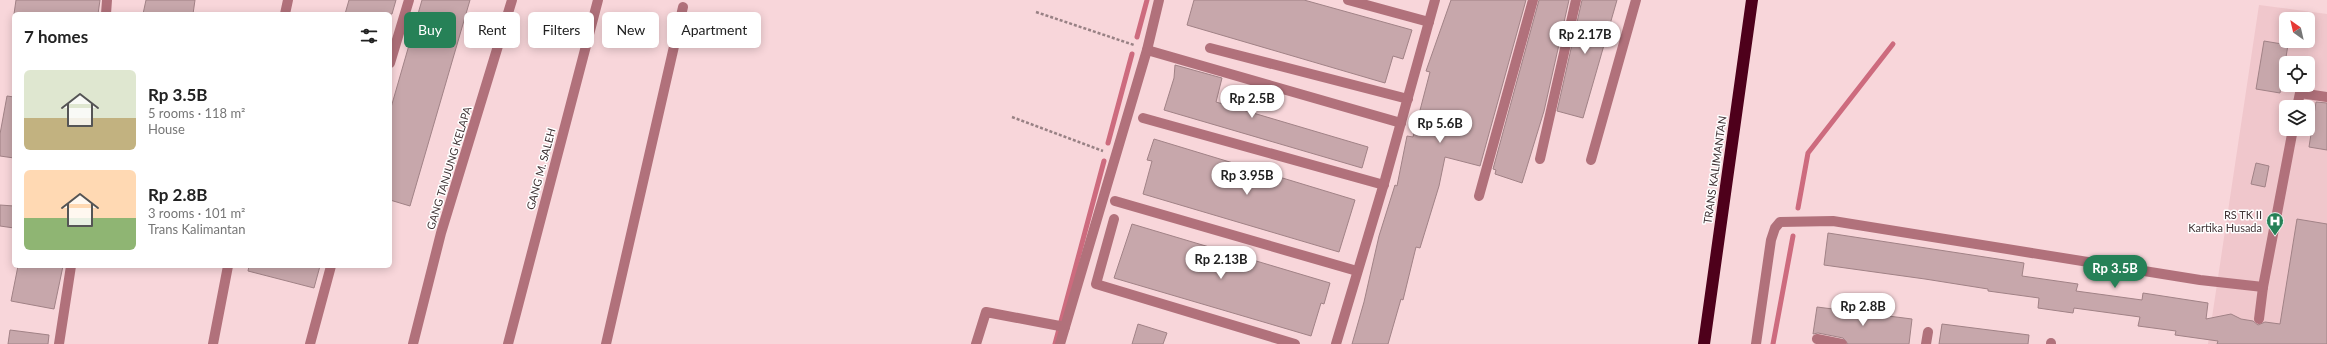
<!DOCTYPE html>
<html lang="en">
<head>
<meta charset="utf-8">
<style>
  :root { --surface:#fff; --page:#f2f2f2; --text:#222; --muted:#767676; --accent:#268157 }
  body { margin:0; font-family:Lato,sans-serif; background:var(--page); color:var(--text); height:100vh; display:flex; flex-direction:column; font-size:15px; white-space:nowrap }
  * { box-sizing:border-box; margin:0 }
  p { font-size:13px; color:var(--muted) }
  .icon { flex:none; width:22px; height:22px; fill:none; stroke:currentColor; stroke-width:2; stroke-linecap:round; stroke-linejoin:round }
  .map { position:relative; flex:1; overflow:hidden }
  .details { position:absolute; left:12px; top:12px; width:380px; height:256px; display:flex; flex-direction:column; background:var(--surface); border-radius:6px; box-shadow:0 2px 10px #0003 }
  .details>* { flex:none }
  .hud { position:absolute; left:404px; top:12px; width:380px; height:36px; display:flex; gap:8px }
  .needle { width:26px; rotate:326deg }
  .tools { position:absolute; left:2279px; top:12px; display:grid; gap:8px }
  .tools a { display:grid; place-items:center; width:36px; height:36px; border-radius:6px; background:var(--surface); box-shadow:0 2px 10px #0003; font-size:20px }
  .price { position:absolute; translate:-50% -34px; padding:0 9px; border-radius:14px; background:#fff; color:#222; font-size:13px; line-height:26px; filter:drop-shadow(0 1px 2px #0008) }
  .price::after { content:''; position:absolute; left:50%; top:24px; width:12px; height:9px; margin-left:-6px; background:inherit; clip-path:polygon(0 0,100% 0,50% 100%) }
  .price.active { background:var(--accent); color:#fff }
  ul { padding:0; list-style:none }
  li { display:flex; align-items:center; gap:12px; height:100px; padding:0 12px }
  li span { display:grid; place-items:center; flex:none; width:112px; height:80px; border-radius:6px; color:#555 }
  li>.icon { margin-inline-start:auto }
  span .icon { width:48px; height:48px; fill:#fffc; stroke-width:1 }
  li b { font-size:17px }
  h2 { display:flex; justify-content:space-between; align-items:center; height:48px; padding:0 12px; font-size:17px }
  .pill { padding:0 14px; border-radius:6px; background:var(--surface); box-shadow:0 2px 10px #0003; font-size:14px; line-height:36px }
  .pill.active { background:var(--accent); color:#fff }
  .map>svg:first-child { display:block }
</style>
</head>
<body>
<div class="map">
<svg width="2327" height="344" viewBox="0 0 2327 344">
  <rect width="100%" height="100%" fill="#f8d6da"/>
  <path fill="#f0c7cc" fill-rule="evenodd" d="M2259,5L2327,14V344H2208ZM2286,19H2308V41H2286ZM2286,63H2308V85H2286ZM2286,107H2308V129H2286Z"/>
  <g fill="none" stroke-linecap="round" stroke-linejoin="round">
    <g stroke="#cd6b7e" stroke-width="5">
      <polyline points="1137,37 1147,0"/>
      <polyline points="1108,143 1132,54"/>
      <polyline points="1798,208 1808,153 1893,44"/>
      <polyline points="1055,344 1104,161"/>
      <polyline points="1773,344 1793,236"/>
    </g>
  </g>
  <g fill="#c7a7ab" stroke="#a18286">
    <polygon points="16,0 100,0 98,14 14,14"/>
    <polygon points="146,0 195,0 193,14 143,14"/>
    <polygon points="349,0 396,0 392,14 345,14"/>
    <polygon points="422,0 470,0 410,206 390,200 390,111"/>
    <polygon points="1194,0 1304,0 1412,30 1403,59 1393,56 1385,83 1187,25"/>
    <polygon points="1451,0 1526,0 1480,166 1445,157 1439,186 1420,248 1416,247 1403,300 1401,299 1388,344 1352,344 1364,302 1379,236 1395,185 1397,186 1407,136 1413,137 1430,72 1426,71"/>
    <polygon points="1539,0 1569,0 1544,111 1522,183 1495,174 1496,170 1493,169"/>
    <polygon points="1582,0 1617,0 1583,118 1557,111"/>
    <polygon points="2264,41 2288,45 2280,93 2256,89"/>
    <polygon points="1175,65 1222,78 1216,102 1368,147 1362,168 1164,110 1174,78"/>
    <polygon points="7,96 14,97 14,158 0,156 0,134"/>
    <polygon points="2316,102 2327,103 2327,150 2309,147"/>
    <polygon points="1154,139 1355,200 1339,252 1143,194 1152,161 1147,160"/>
    <polygon points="2256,163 2269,166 2265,187 2251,184"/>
    <polygon points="0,205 14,206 14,228 0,226"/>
    <polygon points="2297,219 2327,224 2327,344 2217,344 2218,341 2175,335 2176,331 2138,326 2140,317 2074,308 2073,313 2038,308 2039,298 1988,291 1988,289 1925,279 1824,265 1828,233 2024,263 2022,276 2078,284 2076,291 2142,300 2143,293 2208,303 2206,319 2231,314 2241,319 2253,321 2258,325 2265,322 2280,324"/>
    <polygon points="1132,224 1330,283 1324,304 1321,303 1311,336 1114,278"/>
    <polygon points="18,266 63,266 54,309 11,301"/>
    <polygon points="249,266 320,266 314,288 248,271"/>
    <polygon points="1817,307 1912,319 1909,344 1848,344 1843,338 1818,333 1813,334"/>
    <polygon points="1138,324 1167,333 1163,344 1132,344"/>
    <polygon points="1942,324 2029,335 2028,344 1939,344"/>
    <polygon points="10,330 49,335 48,344 8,344"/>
  </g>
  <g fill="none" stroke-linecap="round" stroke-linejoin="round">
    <g stroke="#988184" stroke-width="2.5" stroke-dasharray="3 2" stroke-linecap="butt">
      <polyline points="1036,12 1134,45"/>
      <polyline points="1012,117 1103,151"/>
    </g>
    <g stroke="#b1717b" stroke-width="10">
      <polyline points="1348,0 1429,22"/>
      <polyline points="106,14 107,0"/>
      <polyline points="285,14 288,0"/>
      <polyline points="1210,48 1408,99"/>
      <polyline points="1147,50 1401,123"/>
      <polyline points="390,63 409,0"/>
      <polyline points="2297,107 2300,93 2327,97"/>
      <polyline points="1143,118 1384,185"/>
      <polyline points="1540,159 1576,0"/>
      <polyline points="1591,160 1636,0"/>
      <polyline points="1479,196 1533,0"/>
      <polyline points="1115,201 1357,271"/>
      <polyline points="1114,219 1096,284 1295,344"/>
      <polyline points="2259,319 2263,287"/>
      <polyline points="1817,339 1842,344"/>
      <polyline points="59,344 71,266"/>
      <polyline points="213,344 228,266"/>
      <polyline points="310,344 331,266"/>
      <polyline points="413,344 441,233 512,0"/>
      <polyline points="508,344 598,0"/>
      <polyline points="606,344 683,7"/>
      <polyline points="976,344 986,312 1065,327"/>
      <polyline points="1060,344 1147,50 1159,0"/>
      <polyline points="1336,344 1385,180 1435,0"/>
      <polyline points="1756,344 1771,240 1775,228 1780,222 1833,221 2200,280 2263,287 2293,129"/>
      <polyline points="1926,344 1928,332"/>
      <polyline points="2051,344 2051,343"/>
    </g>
    <polyline stroke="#4e001b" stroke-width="12" points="1704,344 1752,0"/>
  </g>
  <defs>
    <g id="hospital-pin" transform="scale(0.9)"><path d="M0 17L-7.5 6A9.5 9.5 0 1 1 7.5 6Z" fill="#268157" stroke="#fff"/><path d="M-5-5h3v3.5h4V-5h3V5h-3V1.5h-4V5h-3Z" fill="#fff"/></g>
  </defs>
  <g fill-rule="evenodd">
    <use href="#hospital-pin" x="2275" y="221"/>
  </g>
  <g text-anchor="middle" stroke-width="3" stroke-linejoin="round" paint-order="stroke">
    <g font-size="11" fill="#413436" stroke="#fff">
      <text transform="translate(449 168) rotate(-73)" y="4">GANG TANJUNG KELAPA</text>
      <text transform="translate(541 169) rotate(-75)" y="4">GANG M. SALEH</text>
      <text transform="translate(1715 170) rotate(-82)" y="4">TRANS KALIMANTAN</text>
    </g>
    <g font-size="11" fill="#413436" stroke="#fff" text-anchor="end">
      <text x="2262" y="219">RS TK II<tspan x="2262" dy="13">Kartika Husada</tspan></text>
    </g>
  </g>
</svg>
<div class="tools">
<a><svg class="needle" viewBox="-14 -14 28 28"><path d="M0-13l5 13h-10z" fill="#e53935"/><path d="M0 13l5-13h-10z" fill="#767676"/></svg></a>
<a><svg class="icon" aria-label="locate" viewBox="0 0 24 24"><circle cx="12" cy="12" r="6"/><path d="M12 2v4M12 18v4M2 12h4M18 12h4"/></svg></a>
<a><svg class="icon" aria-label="layers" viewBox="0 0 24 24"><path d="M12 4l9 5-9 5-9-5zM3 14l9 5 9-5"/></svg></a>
</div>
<b class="price" style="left:1585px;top:55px">Rp 2.17B</b>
<b class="price" style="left:1252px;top:119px">Rp 2.5B</b>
<b class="price" style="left:1440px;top:144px">Rp 5.6B</b>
<b class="price" style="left:1247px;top:196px">Rp 3.95B</b>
<b class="price" style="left:1221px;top:280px">Rp 2.13B</b>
<b class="price active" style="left:2115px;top:289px">Rp 3.5B</b>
<b class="price" style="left:1863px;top:327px">Rp 2.8B</b>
<div class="hud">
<a class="pill active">Buy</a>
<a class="pill">Rent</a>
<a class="pill">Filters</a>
<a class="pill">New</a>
<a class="pill">Apartment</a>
</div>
<section class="details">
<h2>7 homes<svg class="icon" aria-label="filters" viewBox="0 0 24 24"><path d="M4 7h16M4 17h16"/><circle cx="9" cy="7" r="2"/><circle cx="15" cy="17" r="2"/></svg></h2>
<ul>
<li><span style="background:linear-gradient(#dfe7d0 60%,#c2b280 0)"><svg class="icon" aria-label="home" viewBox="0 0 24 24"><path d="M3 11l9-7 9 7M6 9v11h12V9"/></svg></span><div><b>Rp 3.5B</b><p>5 rooms · 118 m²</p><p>House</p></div></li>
<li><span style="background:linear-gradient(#ffd9b3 60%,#8fb573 0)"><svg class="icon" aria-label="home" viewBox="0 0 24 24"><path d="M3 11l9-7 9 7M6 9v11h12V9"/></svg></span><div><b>Rp 2.8B</b><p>3 rooms · 101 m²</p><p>Trans Kalimantan</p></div></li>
</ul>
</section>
</div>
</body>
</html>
